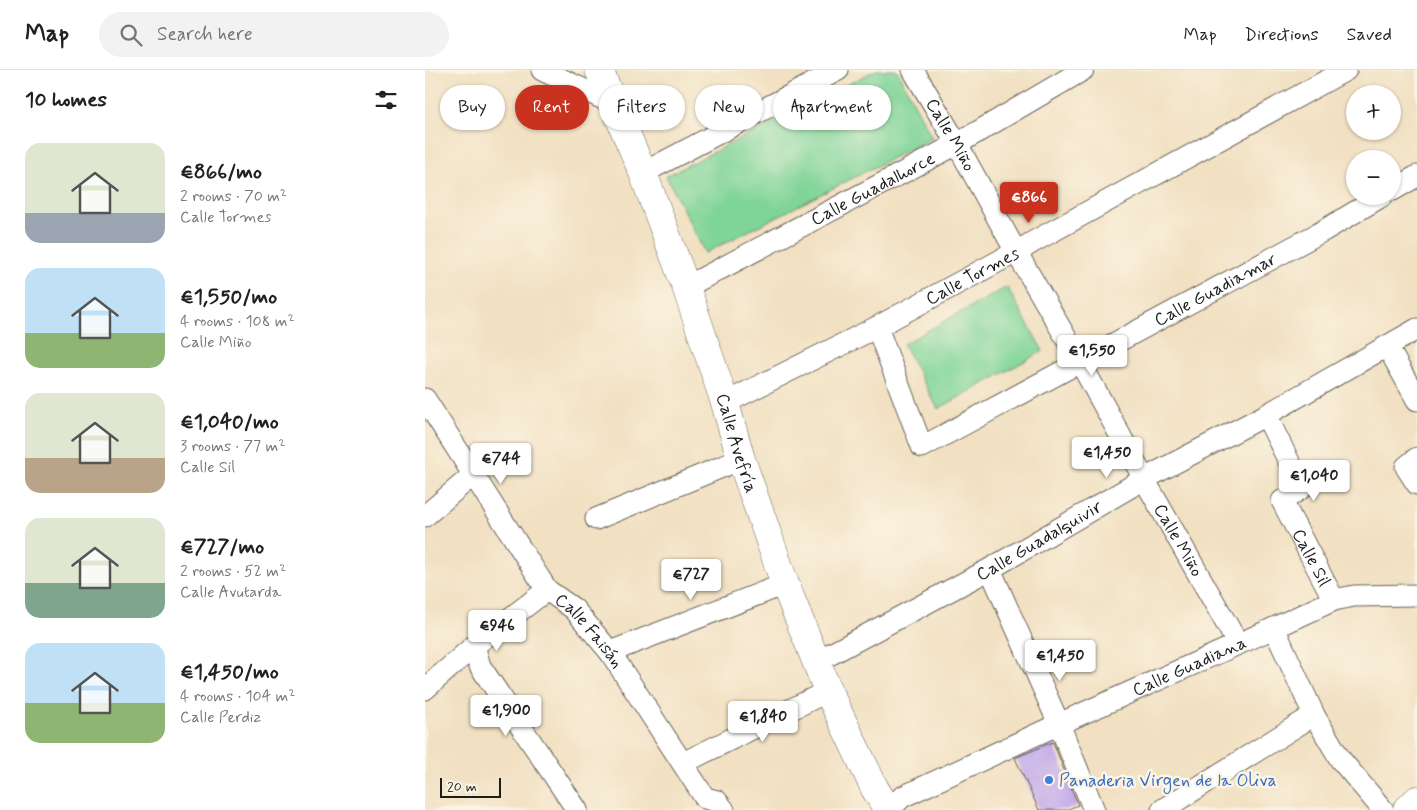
<!DOCTYPE html>
<html lang="en">
<head>
<meta charset="utf-8">
<style>
  :root { --surface:#fff; --page:#f2f2f2; --text:#202124; --muted:#757577; --line:#e0e0e0; --accent:#c8321e }
  body { margin:0; font-family:Mynerve,sans-serif; background:var(--page); color:var(--text); height:100vh; display:flex; flex-direction:column; font-size:19px; white-space:nowrap }
  * { box-sizing:border-box; margin:0 }
  p { font-size:16px; color:var(--muted) }
  .icon { flex:none; width:28px; height:28px; fill:none; stroke:currentColor; stroke-width:2; stroke-linecap:round; stroke-linejoin:round }
  .map { position:relative; flex:1; overflow:hidden }
  .drawer { display:flex; flex-direction:column; background:var(--surface); width:425px }
  .drawer>* { flex:none }
  .guide { position:absolute; left:15px; top:15px; width:475px; height:45px; display:flex; gap:10px }
  .controls { position:absolute; left:921px; top:15px; display:grid; gap:10px }
  .controls a { display:grid; place-items:center; width:55px; height:55px; border-radius:50%; background:var(--surface); box-shadow:0 1px 4px #0004; font-size:25px }
  .scale { position:absolute; left:15px; bottom:12px; width:61px; box-sizing:border-box; padding-left:5px; border:2px solid #1c1c1c; border-top:0; font-size:14px; line-height:18px; white-space:nowrap; color:#1c1c1c; -webkit-text-stroke:4px #fcf5e5; paint-order:stroke }
  .price { position:absolute; translate:-50% -42px; padding:0 11px; border-radius:5px; background:#fff; color:#222; font-size:16px; line-height:32px; filter:drop-shadow(0 1px 2px #0008) }
  .price::after { content:''; position:absolute; left:50%; top:30px; width:15px; height:11px; margin-left:-8px; background:inherit; clip-path:polygon(0 0,100% 0,50% 100%) }
  .price.current { background:var(--accent); color:#fff }
  ul { padding:0; list-style:none }
  li { display:flex; align-items:center; gap:15px; height:125px; padding:0 25px }
  li span { display:grid; place-items:center; flex:none; width:140px; height:100px; border-radius:15px; color:#555 }
  li>.icon { margin-inline-start:auto }
  span .icon { width:60px; height:60px; fill:#fffc; stroke-width:1 }
  li b { font-size:21px }
  h2 { display:flex; justify-content:space-between; align-items:center; height:60px; padding:0 25px; font-size:21px }
  .chip { padding:0 18px; border-radius:22px; background:var(--surface); box-shadow:0 1px 4px #0004; font-size:18px; line-height:45px }
  .chip.current { background:var(--accent); color:#fff }
  header { display:flex; align-items:center; gap:30px; box-sizing:border-box; height:70px; padding:0 25px; background:var(--surface); border-bottom:1px solid var(--line) }
  header strong { font-size:24px }
  nav { display:flex; gap:28px; margin-inline-start:auto; font-size:18px }
  .search { width:350px; height:45px; background:var(--page); display:flex; align-items:center; gap:12px; box-sizing:border-box; padding:0 18px; border-radius:28px; color:var(--muted); font-size:19px }
  main { display:flex; flex:1; min-height:0 }
  .map>svg:first-child { display:block }
</style>
</head>
<body>
<header>
<strong>Map</strong>
<div class="search"><svg class="icon" aria-label="search" viewBox="0 0 24 24"><circle cx="10" cy="10" r="6"/><path d="M15 15l6 6"/></svg>Search here</div>
<nav><a>Map</a><a>Directions</a><a>Saved</a></nav>
</header>
<main>
<section class="drawer">
<h2>10 homes<svg class="icon" aria-label="filters" viewBox="0 0 24 24"><path d="M4 7h16M4 17h16"/><circle cx="9" cy="7" r="2"/><circle cx="15" cy="17" r="2"/></svg></h2>
<ul>
<li><span style="background:linear-gradient(#dfe7d0 70%,#9aa5b1 0)"><svg class="icon" aria-label="home" viewBox="0 0 24 24"><path d="M3 11l9-7 9 7M6 9v11h12V9"/></svg></span><div><b>€866/mo</b><p>2 rooms · 70 m²</p><p>Calle Tormes</p></div></li>
<li><span style="background:linear-gradient(#bfe0f5 65%,#8fb573 0)"><svg class="icon" aria-label="home" viewBox="0 0 24 24"><path d="M3 11l9-7 9 7M6 9v11h12V9"/></svg></span><div><b>€1,550/mo</b><p>4 rooms · 108 m²</p><p>Calle Miño</p></div></li>
<li><span style="background:linear-gradient(#dfe7d0 65%,#b9a48a 0)"><svg class="icon" aria-label="home" viewBox="0 0 24 24"><path d="M3 11l9-7 9 7M6 9v11h12V9"/></svg></span><div><b>€1,040/mo</b><p>3 rooms · 77 m²</p><p>Calle Sil</p></div></li>
<li><span style="background:linear-gradient(#dfe7d0 65%,#7fa58c 0)"><svg class="icon" aria-label="home" viewBox="0 0 24 24"><path d="M3 11l9-7 9 7M6 9v11h12V9"/></svg></span><div><b>€727/mo</b><p>2 rooms · 52 m²</p><p>Calle Avutarda</p></div></li>
<li><span style="background:linear-gradient(#bfe0f5 60%,#8fb573 0)"><svg class="icon" aria-label="home" viewBox="0 0 24 24"><path d="M3 11l9-7 9 7M6 9v11h12V9"/></svg></span><div><b>€1,450/mo</b><p>4 rooms · 104 m²</p><p>Calle Perdiz</p></div></li>
</ul>
</section>
<div class="map">
<svg width="992" height="740" viewBox="0 0 992 740">
  <rect width="100%" height="100%" fill="#fcf5e5"/>
  <filter id="ink" filterUnits="userSpaceOnUse"><feTurbulence type="fractalNoise" baseFrequency=".02" numOctaves="2"/><feDisplacementMap in="SourceGraphic" scale="10" xChannelSelector="R" yChannelSelector="G"/><feConvolveMatrix kernelMatrix="1 2 1 2 8 2 1 2 1" color-interpolation-filters="sRGB"/></filter>
  <filter id="wash" filterUnits="userSpaceOnUse"><feTurbulence type="fractalNoise" baseFrequency=".0096" numOctaves="4" result="noise"/><feDisplacementMap in="SourceGraphic" scale="20" xChannelSelector="R" yChannelSelector="G"/><feGaussianBlur stdDeviation="1.12" result="paint"/><feColorMatrix in="noise" values="0 0 0 0 0 0 0 0 0 0 0 0 0 0 0 0 0 1.4 0 .05"/><feComposite in="paint" operator="in"/></filter>
  <g filter="url(#wash)">
    <rect width="100%" height="100%" fill="#f1e0c1"/>
    <g fill="#7fd498" stroke="#4e785a">
      <polygon points="451,0 472,0 507,68 280,183 241,106"/>
      <polygon points="582,217 618,281 513,339 478,274"/>
    </g>
    <g id="blocks">
      <polygon fill="#c3ace8" points="628,672 653,735 641,740 614,740 590,688"/>
    </g>
  </g>
  <g filter="url(#ink)">
    <use href="#blocks" fill-opacity="0" stroke="#676156" stroke-width="1"/>
    <g fill="none" stroke-linecap="round" stroke-linejoin="round">
      <g stroke="#676156" stroke-width="23">
        <g id="street">
          <polyline points="117,0 187,33"/>
          <path id="s1" d="M488,0L532,74L585,171L655,292L719,409L813,574"/>
          <polyline points="218,103 413,0"/>
          <polyline points="968,120 992,106"/>
          <path id="s2" d="M261,217L532,74L658,0"/>
          <path id="s3" d="M452,257L497,377L898,161L957,126"/>
          <polyline points="962,276 992,330"/>
          <path id="s4" d="M0,329L122,520L149,539L185,582L280,728L292,731L299,740"/>
          <path id="s5" d="M300,333L452,257L574,191L592,182L608,172L921,0"/>
          <path id="s6" d="M841,345L877,418L857,431L909,530"/>
          <polyline points="992,388 981,397 992,414"/>
          <polyline points="0,446 48,405"/>
          <polyline points="171,449 316,389"/>
          <polyline points="565,499 634,654 669,740"/>
          <polyline points="849,558 889,645 915,689 958,740"/>
          <polyline points="49,576 55,596 152,740"/>
          <polyline points="185,582 360,514"/>
          <path id="s7" d="M391,592L565,499L719,409L841,345L992,259"/>
          <polyline points="0,619 49,576 122,520"/>
          <polyline points="258,693 403,621"/>
          <path id="s8" d="M464,740L477,727L634,654L849,558L909,530L929,526L992,525"/>
          <polyline points="737,740 889,645"/>
        </g>
      </g>
      <g stroke="#676156" stroke-width="29">
        <g id="secondary">
          <path id="s9" d="M174,0L218,103L261,217L300,333L316,389L360,514L403,621L450,719L463,740"/>
          <polyline points="982,740 992,730"/>
        </g>
      </g>
      <use href="#street" stroke="#fff" stroke-width="21"/>
      <use href="#secondary" stroke="#fff" stroke-width="28"/>
    </g>
  </g>
  <circle fill="#3f7fe0" stroke="#fcf5e5" stroke-width="2" cx="624" cy="710" r="5"/>
  <g text-anchor="middle" stroke-width="5" stroke-linejoin="round" paint-order="stroke">
    <g font-size="18" fill="#1c1c1c" stroke="#fcf5e5">
      <text dy="6" stroke="none"><textPath href="#s1" startOffset="75">Calle Miño</textPath></text>
      <text dy="6" stroke="none"><textPath href="#s2" startOffset="211">Calle Guadalhorce</textPath></text>
      <text dy="6" stroke="none"><textPath href="#s5" startOffset="278">Calle Tormes</textPath></text>
      <text dy="6" stroke="none"><textPath href="#s3" startOffset="461">Calle Guadiamar</textPath></text>
      <text dy="6" stroke="none"><textPath href="#s9" startOffset="398">Calle Avefría</textPath></text>
      <text dy="6" stroke="none"><textPath href="#s7" startOffset="254">Calle Guadalquivir</textPath></text>
      <text dy="6" stroke="none"><textPath href="#s1" startOffset="540">Calle Miño</textPath></text>
      <text dy="6" stroke="none"><textPath href="#s6" startOffset="169">Calle Sil</textPath></text>
      <text dy="6" stroke="none"><textPath href="#s4" startOffset="286">Calle Faisán</textPath></text>
      <text dy="6" stroke="none"><textPath href="#s8" startOffset="334">Calle Guadiana</textPath></text>
    </g>
    <g font-size="18" fill="#366cbe" stroke="#fcf5e5" text-anchor="start">
      <text x="634" y="716">Panaderia Virgen de la Oliva</text>
    </g>
  </g>
</svg>
<div class="controls">
<a>+</a>
<a>−</a>
</div>
<div class="scale">20 m</div>
<b class="price current" style="left:604px;top:154px">€866</b>
<b class="price" style="left:667px;top:307px">€1,550</b>
<b class="price" style="left:682px;top:409px">€1,450</b>
<b class="price" style="left:76px;top:415px">€744</b>
<b class="price" style="left:889px;top:432px">€1,040</b>
<b class="price" style="left:266px;top:531px">€727</b>
<b class="price" style="left:72px;top:582px">€946</b>
<b class="price" style="left:635px;top:612px">€1,450</b>
<b class="price" style="left:81px;top:667px">€1,900</b>
<b class="price" style="left:338px;top:673px">€1,840</b>
<div class="guide">
<a class="chip">Buy</a>
<a class="chip current">Rent</a>
<a class="chip">Filters</a>
<a class="chip">New</a>
<a class="chip">Apartment</a>
</div>
</div>
</main>
</body>
</html>
